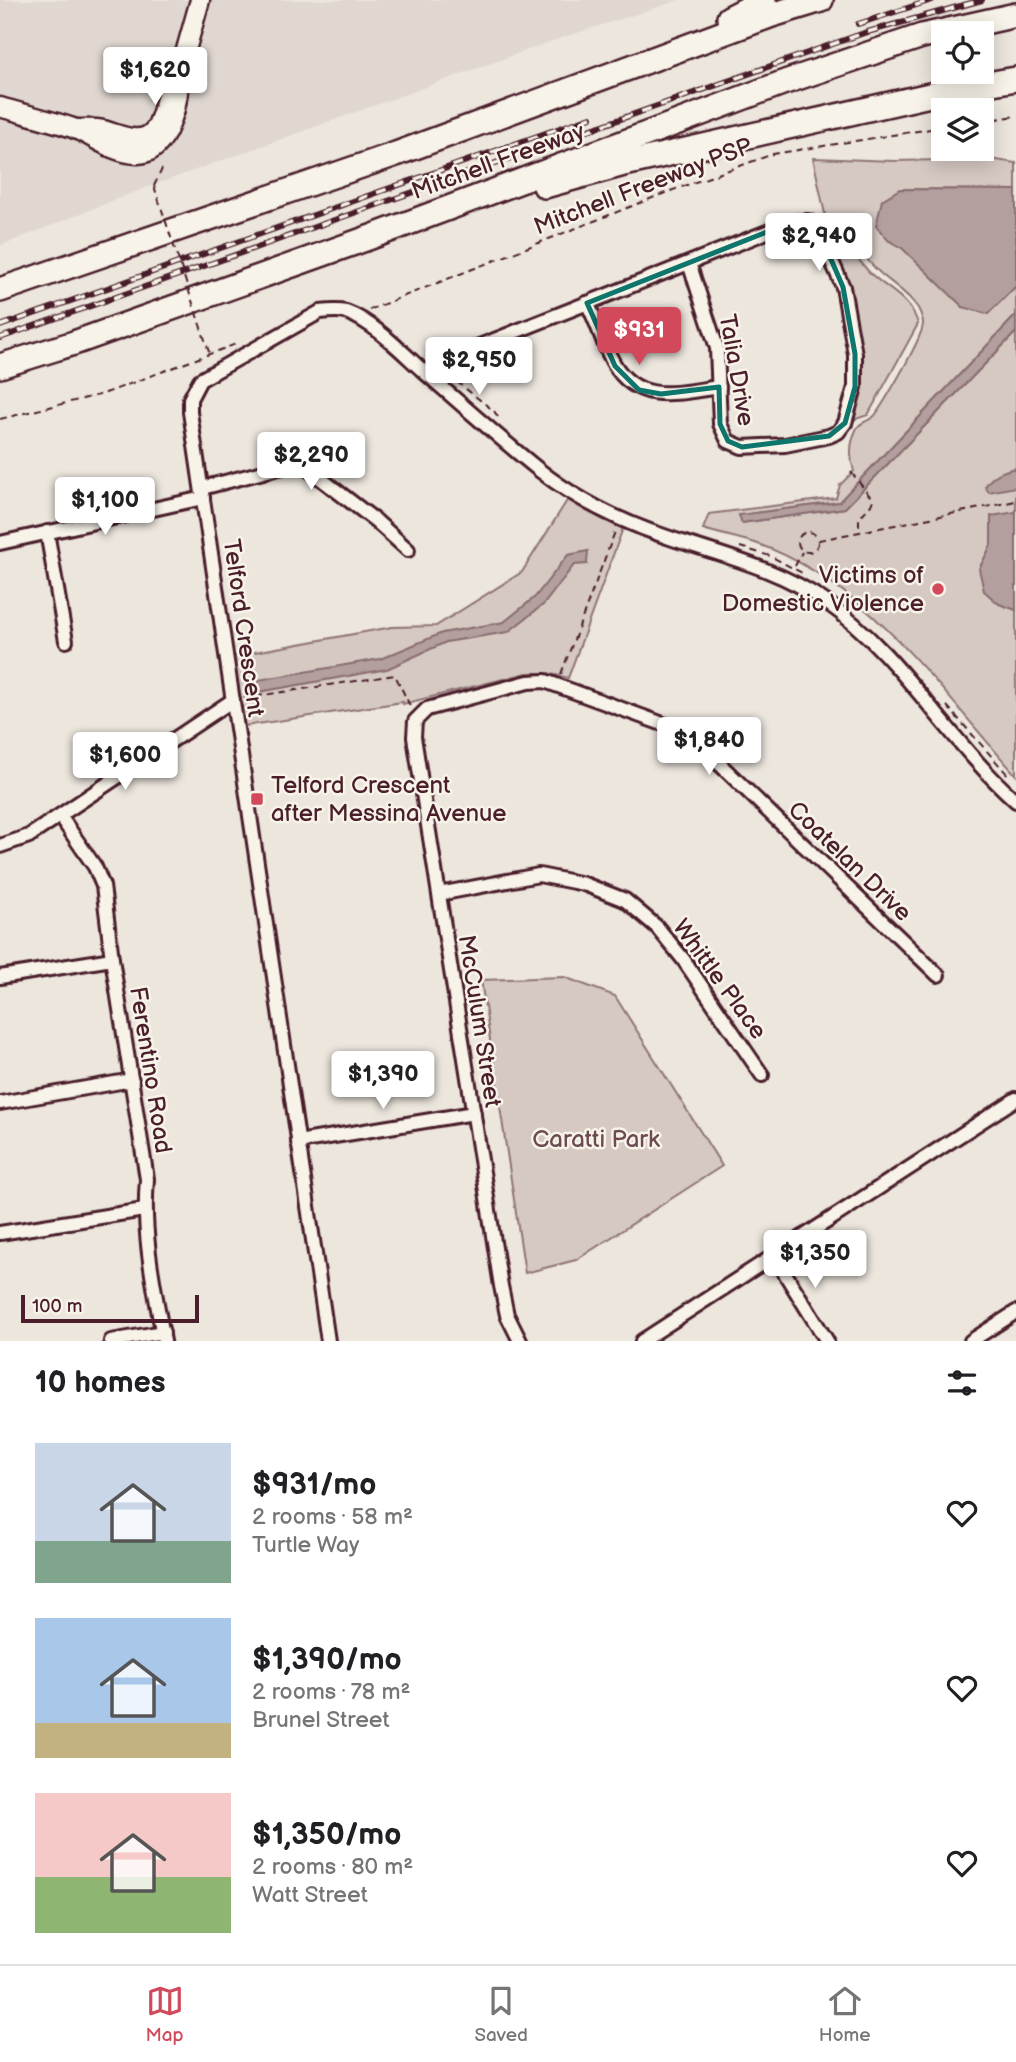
<!DOCTYPE html>
<html lang="en">
<head>
<meta charset="utf-8">
<style>
  :root { --surface:#fff; --page:#f6f6f6; --text:#202124; --muted:#757577; --line:#e0e0e0; --accent:#d1495b }
  body { margin:0; font-family:"Balsamiq Sans",sans-serif; background:var(--page); color:var(--text); height:100vh; display:flex; flex-direction:column; font-size:26px; white-space:nowrap }
  * { box-sizing:border-box; margin:0 }
  p { font-size:23px; color:var(--muted) }
  .icon { flex:none; width:38px; height:38px; fill:none; stroke:currentColor; stroke-width:2; stroke-linecap:round; stroke-linejoin:round }
  .map { position:relative; height:1341px; overflow:hidden }
  .drawer { display:flex; flex-direction:column; background:var(--surface); flex:1 }
  .drawer>* { flex:none }
  .controls { position:absolute; left:931px; top:21px; display:grid; gap:14px }
  .controls a { display:grid; place-items:center; width:63px; height:63px; border-radius:0px; background:var(--surface); box-shadow:0 4px 18px #0003; font-size:35px }
  .scale { position:absolute; left:21px; bottom:18px; width:178px; box-sizing:border-box; padding-left:7px; border:4px solid #4a1f2b; border-top:0; font-size:19px; line-height:24px; white-space:nowrap; color:#4a1f2b; -webkit-text-stroke:5px #f7f3e8; paint-order:stroke }
  .price { position:absolute; translate:-50% -60px; padding:0 16px; border-radius:7px; background:#fff; color:#222; font-size:23px; line-height:46px; filter:drop-shadow(0 2px 4px #0008) }
  .price::after { content:''; position:absolute; left:50%; top:42px; width:21px; height:16px; margin-left:-10px; background:inherit; clip-path:polygon(0 0,100% 0,50% 100%) }
  .price.active { background:var(--accent); color:#fff }
  ul { padding:0; list-style:none }
  li { display:flex; align-items:center; gap:21px; height:175px; padding:0 35px }
  li span { display:grid; place-items:center; flex:none; width:196px; height:140px; border-radius:0px; color:#555 }
  li>.icon { margin-inline-start:auto }
  span .icon { width:84px; height:84px; fill:#fffc; stroke-width:1 }
  li b { font-size:30px }
  h2 { display:flex; justify-content:space-between; align-items:center; height:84px; padding:0 35px; font-size:30px }
  .menu { display:flex; justify-content:space-around; align-items:center; height:98px; border-top:2px solid var(--line); background:var(--surface); font-size:19px; color:var(--muted) }
  .menu a { display:grid; justify-items:center; gap:4px }
  .menu .active { color:var(--accent) }
  .map>svg:first-child { display:block }
</style>
</head>
<body>
<div class="map">
<svg width="1016" height="1341" viewBox="0 0 1016 1341">
  <rect width="100%" height="100%" fill="#ece6dd"/>
  <filter id="ink" filterUnits="userSpaceOnUse"><feTurbulence type="fractalNoise" baseFrequency=".0143" numOctaves="2"/><feDisplacementMap in="SourceGraphic" scale="14" xChannelSelector="R" yChannelSelector="G"/><feConvolveMatrix kernelMatrix="1 2 1 2 8 2 1 2 1" color-interpolation-filters="sRGB"/></filter>
  <g filter="url(#ink)">
    <polygon fill="#e0d7d0" points="0,0 680,0 564,37 137,191 0,246"/>
    <g fill="#d5c9c2" stroke="#907476" stroke-width="2">
      <path d="M813,158L894,161L990,159L1016,163V190L900,189L888,240L902,248L988,314L1016,286V315L839,502L740,515L742,523L845,508L1016,332V775C940,691 868,581 755,543C738,538 720,534 703,529L709,514L836,498L840,485L854,471C849,456 850,443 856,430C860,420 871,422 876,414C885,401 924,336 923,323C923,319 920,312 918,308C907,291 888,282 875,268C858,251 848,228 826,219Z"/>
      <path d="M828,225L834,228C845,243 857,258 869,272C887,290 911,298 918,324L868,415L853,420L860,387L848,286L829,238Z"/>
      <polygon points="568,499 623,528 568,678 548,673 527,673 403,704 403,702 244,726 233,656 392,627 436,626 522,572"/>
      <polygon points="564,977 615,996 722,1166 576,1260 525,1273 481,980"/>
    </g>
    <g fill="#b39f9d" stroke="#896c6f" stroke-width="2">
      <polygon points="900,189 1016,190 1016,286 988,314 963,307 902,248 888,240 876,226 882,200"/>
      <polygon points="1016,315 1016,332 845,508 742,523 739,515 839,502"/>
      <path d="M1016,468V487L989,492L985,487C992,475 1002,471 1016,468Z"/>
      <polygon points="1016,512 1016,610 999,604 984,591 979,569 991,545 991,516"/>
      <polygon points="588,551 587,564 574,565 544,604 508,632 446,642 387,669 259,692 258,680 380,659 442,633 504,622 535,597 568,555"/>
    </g>
    <g fill="none" stroke-linecap="round" stroke-linejoin="round">
      <g stroke="#4a1f2b" stroke-width="18">
        <g id="minor">
          <path d="M587,303C598,323 603,345 614,364C639,406 679,392 719,387"/>
          <polyline points="428,375 436,366 464,352 792,222 808,221 817,227 843,287 855,354 855,387 845,423 838,432 829,436 785,445 742,447 728,441 720,424 717,348 689,263"/>
          <polyline points="202,488 290,465 303,465 376,521 408,550"/>
          <polyline points="47,532 66,641"/>
          <polyline points="0,543 203,498"/>
          <path d="M60,816L95,867L103,886L112,959L147,1179C142,1234 154,1287 164,1341"/>
          <polyline points="0,846 29,836 233,700"/>
          <polyline points="439,894 539,875 584,884 625,900 657,927 683,959 762,1075"/>
          <polyline points="0,977 112,959"/>
          <polyline points="0,1103 132,1080"/>
          <polyline points="298,1142 474,1113"/>
          <polyline points="0,1233 144,1210"/>
          <polyline points="774,1256 827,1341"/>
          <polyline points="111,1341 163,1332"/>
          <path d="M328,1341L190,412V399L200,380L320,312C329,311 338,310 346,312C372,321 402,352 422,370C461,404 499,438 539,470C577,500 624,523 670,538C724,556 779,569 826,602C902,655 947,740 1016,801"/>
          <polyline points="520,1341 507,1315 501,1286 414,737 415,721 427,709 528,682 545,681 682,731 705,750 938,975"/>
          <polyline points="642,1341 1016,1099"/>
          <polyline points="971,1341 1016,1312"/>
        </g>
      </g>
      <g stroke="#4a1f2b" stroke-width="23">
        <g id="secondary">
          <path d="M0,107C24,114 49,120 73,128C94,136 113,154 138,154C169,153 180,99 179,75L200,0"/>
          <path d="M75,129C84,129 94,128 103,130C119,134 142,147 155,129C161,120 164,104 168,93"/>
        </g>
      </g>
      <g stroke="#4a1f2b" stroke-width="28">
        <g id="motorway">
          <polyline points="729,18 764,0"/>
          <polyline points="545,186 624,164 952,90 1016,79"/>
          <polyline points="0,290 396,154 772,15 821,0"/>
          <polyline points="0,366 74,343 371,237 785,82 922,36 1016,15"/>
        </g>
      </g>
      <g stroke="#4a1f2b" stroke-width="2" stroke-dasharray="7 5" stroke-linecap="butt">
        <polyline points="982,121 1016,116"/>
        <polyline points="154,186 162,169"/>
        <polyline points="369,310 665,193 773,154 943,127"/>
        <polyline points="447,374 494,411 500,420"/>
        <polyline points="0,419 103,394 236,344"/>
        <polyline points="851,472 873,500 871,505 859,518 859,531"/>
        <circle cx="808" cy="542" r="10"/>
        <polyline points="819,540 1016,501"/>
        <polyline points="740,547 770,556 802,573"/>
        <polyline points="795,566 802,552"/>
        <polyline points="561,674 616,529"/>
        <polyline points="244,698 395,675 410,706"/>
        <polyline points="947,706 1008,775"/>
      </g>
      <use href="#minor" stroke="#f7f3e8" stroke-width="12"/>
      <use href="#secondary" stroke="#f7f3e8" stroke-width="18"/>
      <use href="#motorway" stroke="#f7f3e8" stroke-width="23"/>
      <g stroke="#4a1f2b" stroke-width="6">
        <g id="rail">
          <polyline points="858,24 932,0"/>
          <polyline points="0,326 591,117"/>
          <polyline points="0,338 864,33 982,0"/>
        </g>
      </g>
      <use href="#rail" stroke="#f7f3e8" stroke-width="3.5" stroke-dasharray="10" stroke-linecap="butt"/>
      <polyline stroke="#4a1f2b" stroke-width="2" stroke-dasharray="7 5" stroke-linecap="butt" points="154,186 210,355"/>
    </g>
  </g>
  <path fill="none" stroke="#0f766e" stroke-width="5" stroke-linejoin="round" d="M808,221L817,227L843,287L855,354V387L845,423L829,436L742,447L728,441L720,424L719,387L661,394L639,390L615,366L587,303L792,222Z"/>
  <g fill="#d1495b" stroke="#f7f3e8" stroke-width="2.5">
    <circle cx="938" cy="589" r="7"/>
    <rect x="250" y="792" width="14" height="14" rx="3.5"/>
  </g>
  <g text-anchor="middle" stroke-width="5" stroke-linejoin="round" paint-order="stroke">
    <g font-size="24" fill="#4a1f2b" stroke="#f7f3e8">
      <text transform="translate(498 161) rotate(-20)" y="8">Mitchell Freeway</text>
      <text transform="translate(643 186) rotate(-21)" y="8">Mitchell Freeway PSP</text>
      <text transform="translate(737 370) rotate(80)" y="8">Talia Drive</text>
      <text transform="translate(244 628) rotate(82)" y="8">Telford Crescent</text>
      <text transform="translate(850 861) rotate(44)" y="8">Coatelan Drive</text>
      <text transform="translate(720 979) rotate(54)" y="8">Whittle Place</text>
      <text transform="translate(480 1021) rotate(81)" y="8">McCulum Street</text>
      <text transform="translate(151 1070) rotate(81)" y="8">Ferentino Road</text>
    </g>
    <g font-size="24" fill="#4a1f2b" stroke="#f7f3e8" text-anchor="end">
      <text x="924" y="583">Victims of<tspan x="924" dy="28">Domestic Violence</tspan></text>
      <text x="271" y="793" text-anchor="start">Telford Crescent<tspan x="271" dy="28">after Messina Avenue</tspan></text>
    </g>
    <g font-size="24" fill="#6d4a51" stroke="#f7f3e8">
      <text x="596" y="1147">Caratti Park</text>
    </g>
  </g>
</svg>
<div class="controls">
<a><svg class="icon" aria-label="locate" viewBox="0 0 24 24"><circle cx="12" cy="12" r="6"/><path d="M12 2v4M12 18v4M2 12h4M18 12h4"/></svg></a>
<a><svg class="icon" aria-label="layers" viewBox="0 0 24 24"><path d="M12 4l9 5-9 5-9-5zM3 14l9 5 9-5"/></svg></a>
</div>
<div class="scale">100 m</div>
<b class="price" style="left:155px;top:107px">$1,620</b>
<b class="price" style="left:819px;top:273px">$2,940</b>
<b class="price active" style="left:639px;top:367px">$931</b>
<b class="price" style="left:479px;top:397px">$2,950</b>
<b class="price" style="left:311px;top:492px">$2,290</b>
<b class="price" style="left:105px;top:537px">$1,100</b>
<b class="price" style="left:709px;top:777px">$1,840</b>
<b class="price" style="left:125px;top:792px">$1,600</b>
<b class="price" style="left:383px;top:1111px">$1,390</b>
<b class="price" style="left:815px;top:1290px">$1,350</b>
</div>
<section class="drawer">
<h2>10 homes<svg class="icon" aria-label="filters" viewBox="0 0 24 24"><path d="M4 7h16M4 17h16"/><circle cx="9" cy="7" r="2"/><circle cx="15" cy="17" r="2"/></svg></h2>
<ul>
<li><span style="background:linear-gradient(#c9d6e8 70%,#7fa58c 0)"><svg class="icon" aria-label="home" viewBox="0 0 24 24"><path d="M3 11l9-7 9 7M6 9v11h12V9"/></svg></span><div><b>$931/mo</b><p>2 rooms · 58 m²</p><p>Turtle Way</p></div><svg class="icon" aria-label="heart" viewBox="0 0 24 24"><path d="M12 20l-8-8c-3-5 5-10 8-4 3-6 11-1 8 4z"/></svg></li>
<li><span style="background:linear-gradient(#a9c7e8 75%,#c2b280 0)"><svg class="icon" aria-label="home" viewBox="0 0 24 24"><path d="M3 11l9-7 9 7M6 9v11h12V9"/></svg></span><div><b>$1,390/mo</b><p>2 rooms · 78 m²</p><p>Brunel Street</p></div><svg class="icon" aria-label="heart" viewBox="0 0 24 24"><path d="M12 20l-8-8c-3-5 5-10 8-4 3-6 11-1 8 4z"/></svg></li>
<li><span style="background:linear-gradient(#f6c9c9 60%,#8fb573 0)"><svg class="icon" aria-label="home" viewBox="0 0 24 24"><path d="M3 11l9-7 9 7M6 9v11h12V9"/></svg></span><div><b>$1,350/mo</b><p>2 rooms · 80 m²</p><p>Watt Street</p></div><svg class="icon" aria-label="heart" viewBox="0 0 24 24"><path d="M12 20l-8-8c-3-5 5-10 8-4 3-6 11-1 8 4z"/></svg></li>
</ul>
</section>
<nav class="menu">
<a class="active"><svg class="icon" aria-label="map" viewBox="0 0 24 24"><path d="M3 6l6-2 6 2 6-2v14l-6 2-6-2-6 2zM9 4v14M15 6v14"/></svg>Map</a>
<a><svg class="icon" aria-label="saved" viewBox="0 0 24 24"><path d="M7 4h10v16l-5-4-5 4z"/></svg>Saved</a>
<a><svg class="icon" aria-label="home" viewBox="0 0 24 24"><path d="M3 11l9-7 9 7M6 9v11h12V9"/></svg>Home</a>
</nav>
</body>
</html>
